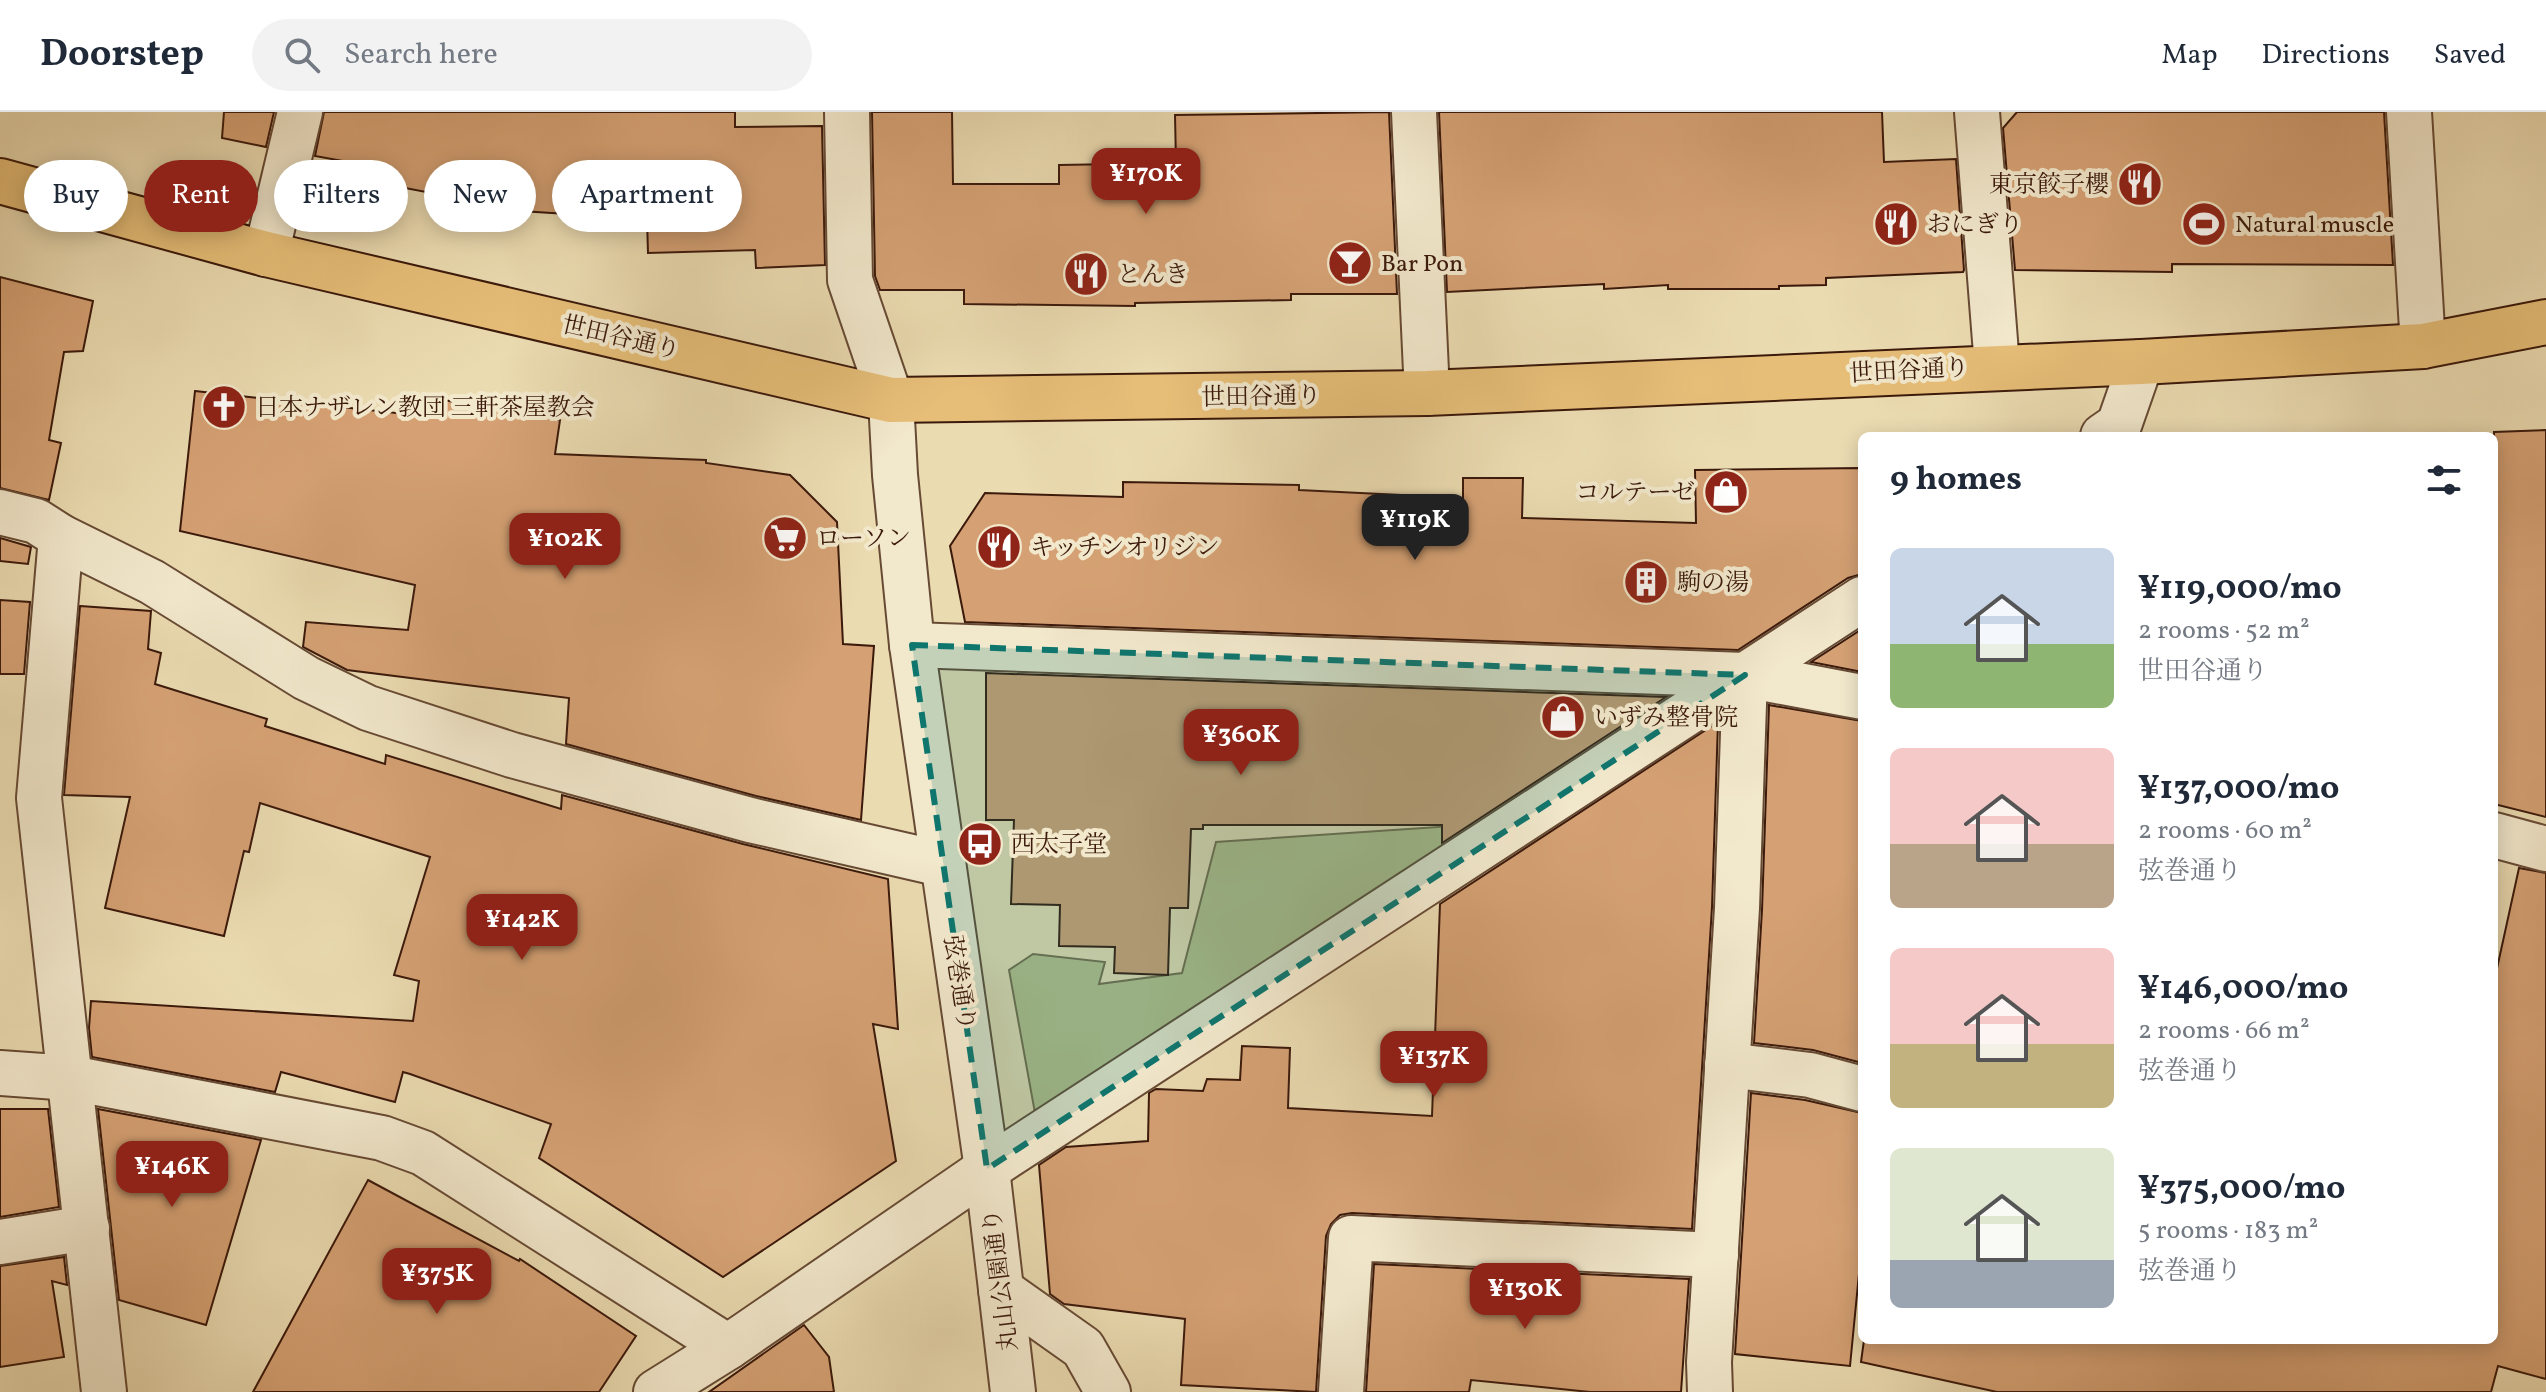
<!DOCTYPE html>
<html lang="en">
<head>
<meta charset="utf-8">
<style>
  :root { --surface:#fff; --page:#f2f2f3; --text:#1f2937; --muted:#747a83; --line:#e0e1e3; --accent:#8f2418 }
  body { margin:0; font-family:Vollkorn,"Noto Serif JP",serif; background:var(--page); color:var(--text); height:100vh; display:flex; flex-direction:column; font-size:30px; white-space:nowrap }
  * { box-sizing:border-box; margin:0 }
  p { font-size:26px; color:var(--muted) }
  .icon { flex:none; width:44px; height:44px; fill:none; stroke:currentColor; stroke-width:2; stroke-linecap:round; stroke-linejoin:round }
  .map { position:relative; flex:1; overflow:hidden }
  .details { position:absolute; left:1858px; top:320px; width:640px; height:912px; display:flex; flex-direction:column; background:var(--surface); border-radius:12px; box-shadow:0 4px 20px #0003 }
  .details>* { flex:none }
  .hud { position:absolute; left:24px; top:48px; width:760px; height:72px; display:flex; gap:16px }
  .price { position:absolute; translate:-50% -68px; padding:0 18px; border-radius:16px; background:var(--accent); color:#fff; font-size:26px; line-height:52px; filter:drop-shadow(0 2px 4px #0008) }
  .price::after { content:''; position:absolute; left:50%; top:48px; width:24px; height:18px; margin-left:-12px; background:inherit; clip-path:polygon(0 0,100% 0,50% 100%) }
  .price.on { background:#222; color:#fff }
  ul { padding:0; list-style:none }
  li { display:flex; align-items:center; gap:24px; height:200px; padding:0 32px }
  li span { display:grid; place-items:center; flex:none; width:224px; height:160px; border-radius:12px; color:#555 }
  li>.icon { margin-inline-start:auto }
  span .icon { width:96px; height:96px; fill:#fffc; stroke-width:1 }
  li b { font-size:34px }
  h2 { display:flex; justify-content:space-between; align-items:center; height:96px; padding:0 32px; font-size:34px }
  .tag { padding:0 28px; border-radius:36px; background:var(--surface); box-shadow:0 4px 20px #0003; font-size:28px; line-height:72px }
  .tag.on { background:var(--accent); color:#fff }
  header { display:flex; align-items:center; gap:48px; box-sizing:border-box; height:112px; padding:0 40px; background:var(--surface); border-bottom:2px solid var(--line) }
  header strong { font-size:38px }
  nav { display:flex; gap:44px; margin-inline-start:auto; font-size:28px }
  .search { width:560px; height:72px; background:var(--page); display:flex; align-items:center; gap:20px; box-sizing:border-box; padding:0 28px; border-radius:44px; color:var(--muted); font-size:30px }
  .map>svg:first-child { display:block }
</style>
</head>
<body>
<header>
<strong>Doorstep</strong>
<div class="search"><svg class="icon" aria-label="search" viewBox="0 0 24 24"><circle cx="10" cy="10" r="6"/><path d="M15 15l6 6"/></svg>Search here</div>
<nav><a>Map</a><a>Directions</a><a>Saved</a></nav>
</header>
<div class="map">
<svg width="2546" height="1280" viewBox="0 0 2546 1280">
  <rect width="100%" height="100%" fill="#ebdbb1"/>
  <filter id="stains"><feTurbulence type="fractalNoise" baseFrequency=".0025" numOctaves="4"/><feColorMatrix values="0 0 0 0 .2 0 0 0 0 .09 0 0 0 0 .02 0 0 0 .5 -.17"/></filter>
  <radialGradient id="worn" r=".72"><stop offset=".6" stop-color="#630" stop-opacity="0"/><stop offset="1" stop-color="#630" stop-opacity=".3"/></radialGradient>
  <polygon fill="#bbbf89" stroke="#7b6c4a" stroke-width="2" points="1483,712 1035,1001 1009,858 1033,842 1105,850 1099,872 1182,861 1216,730"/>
  <g fill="#d5a174" stroke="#3b190b" stroke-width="2">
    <polygon points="224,0 274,0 266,35 222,26"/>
    <polygon points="324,0 735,0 735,15 822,14 825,153 756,156 755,138 648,141 647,107 505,98 505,95 384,72 387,57 315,44"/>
    <polygon points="872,0 952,0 953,72 1059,72 1059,53 1176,51 1175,3 1389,0 1397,182 1291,182 1291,188 1135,191 1135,194 964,192 964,178 880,178 875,164"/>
    <polygon points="1439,0 1882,0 1884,50 1956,47 1964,158 1963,160 1826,166 1826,173 1779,174 1779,177 1668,177 1668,173 1604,177 1604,172 1447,180"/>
    <polygon points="2017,0 2384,0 2393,153 2172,152 2172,160 2015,158 2003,16"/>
    <polygon points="0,165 93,189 83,239 64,240 49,328 61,331 49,388 0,376"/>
    <polygon points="195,279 423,304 426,285 560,308 555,342 706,348 706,351 790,363 837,410 843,532 874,534 861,708 756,684 566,632 569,586 347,558 303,535 306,510 408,518 415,473 180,419"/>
    <polygon points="2546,318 2546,705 2494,692 2494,320"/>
    <polygon points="1862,356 1862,462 1848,466 1738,538 965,510 950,434 985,381 1123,385 1123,370 1299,373 1299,378 1463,386 1463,366 1523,366 1522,406 1696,411 1695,358"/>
    <polygon points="0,426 31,435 28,452 0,449"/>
    <polygon points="0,488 30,490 24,562 0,562"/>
    <polygon points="80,494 151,499 148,537 161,541 155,572 267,607 265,614 385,652 386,643 561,697 562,683 743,732 888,767 898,917 873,912 896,1049 723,1165 539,1046 551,1012 410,962 403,960 395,990 281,960 275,980 92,945 89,916 91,889 413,909 419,869 394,863 430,745 260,691 249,740 244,739 224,824 105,796 130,685 64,683"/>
    <polygon points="1862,517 1862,560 1811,550"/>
    <polygon points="986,561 1666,585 1442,731 1442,713 1203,713 1203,717 1191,717 1188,796 1170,796 1168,863 1114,861 1115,835 1059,834 1060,793 1011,792 1014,708 986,708"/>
    <polygon points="1769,593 1862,609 1862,951 1813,938 1754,931 1762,798"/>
    <polygon points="1718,610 1712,795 1692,1117 1352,1101 1340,1103 1331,1112 1326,1124 1316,1280 1181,1273 1185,1207 1064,1192 1050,1182 1039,1053 1066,1035 1148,1029 1149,981 1156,977 1203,979 1207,967 1240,968 1242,934 1290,936 1288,996 1432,1004 1440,792"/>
    <polygon points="2519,756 2546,761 2546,1267 2498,1254 2491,1280 1997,1280 1861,1250 1864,1228 2494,1228 2494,870"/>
    <polygon points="1751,981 1805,988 1862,1001 1862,1131 1850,1254 1735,1242"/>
    <polygon points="0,997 48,997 59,1095 0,1105"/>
    <polygon points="98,997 261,1028 206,1213 119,1188"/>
    <polygon points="368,1068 519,1149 520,1147 636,1224 599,1280 253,1280"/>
    <polygon points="64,1145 67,1173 52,1169 64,1245 0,1255 0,1154"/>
    <polygon points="1374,1152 1689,1167 1681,1280 1590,1280 1471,1268 1469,1280 1366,1280"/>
    <polygon points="804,1213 829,1245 834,1280 709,1280"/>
  </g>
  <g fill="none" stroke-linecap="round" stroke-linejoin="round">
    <g stroke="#674a34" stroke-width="48">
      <g id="minor">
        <polyline points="847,0 850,168 891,288 895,363 912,533 987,1057 1013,1280"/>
        <polyline points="1414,0 1427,281"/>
        <polyline points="1977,0 1997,254"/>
        <polyline points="2409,0 2423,234"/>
        <polyline points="266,142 300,0"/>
        <polyline points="2103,324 2119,313 2141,250"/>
        <polyline points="0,400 36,409 61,425 152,470 306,566 368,596 512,643 750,708 942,752"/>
        <polyline points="61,425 39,686 104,1280"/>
        <polyline points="912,533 1745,563 1862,585"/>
        <polyline points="2494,723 2546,737"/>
        <polyline points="1727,953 1810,963 1862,977"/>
        <polyline points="0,961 71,966 382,1026 423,1041 728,1235"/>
        <polyline points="0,1130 87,1116"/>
        <polyline points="1001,1178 1083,1236 1108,1280"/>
        <polyline points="656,1280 728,1235 987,1057 1862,487"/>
        <polyline points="1341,1280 1351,1126 1716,1143"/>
        <polyline points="1710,1280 1709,1250 1737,796 1745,563"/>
      </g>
    </g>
    <g stroke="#3b190b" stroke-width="48">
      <polyline id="major" points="0,69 266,142 891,288 1427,281 2141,250 2423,234 2546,210"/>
    </g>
    <use href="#minor" stroke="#f2e8cc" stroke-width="44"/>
    <use href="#major" stroke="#e6be78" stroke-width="44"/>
  </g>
  <path fill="#0f766e" fill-opacity="0.2" stroke="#0f766e" stroke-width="6" stroke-dasharray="16 10" stroke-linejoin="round" d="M912,533L1745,563L987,1057Z"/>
  <defs>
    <g id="restaurant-disc" transform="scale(2.3)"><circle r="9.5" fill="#8f2418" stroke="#f2e8cc"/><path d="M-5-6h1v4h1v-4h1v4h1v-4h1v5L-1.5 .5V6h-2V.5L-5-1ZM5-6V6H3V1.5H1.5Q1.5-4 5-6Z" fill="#fff"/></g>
    <g id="stadium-disc" transform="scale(2.3)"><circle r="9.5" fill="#8f2418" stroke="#f2e8cc"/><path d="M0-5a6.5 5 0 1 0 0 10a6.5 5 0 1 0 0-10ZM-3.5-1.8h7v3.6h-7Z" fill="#fff"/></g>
    <g id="bar-disc" transform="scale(2.3)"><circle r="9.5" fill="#8f2418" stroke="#f2e8cc"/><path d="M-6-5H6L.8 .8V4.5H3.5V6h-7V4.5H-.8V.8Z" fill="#fff"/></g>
    <g id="church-disc" transform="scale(2.3)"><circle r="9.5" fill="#8f2418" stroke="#f2e8cc"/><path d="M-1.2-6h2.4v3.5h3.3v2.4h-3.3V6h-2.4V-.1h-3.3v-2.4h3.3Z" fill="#fff"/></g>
    <g id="shop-disc" transform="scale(2.3)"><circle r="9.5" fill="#8f2418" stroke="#f2e8cc"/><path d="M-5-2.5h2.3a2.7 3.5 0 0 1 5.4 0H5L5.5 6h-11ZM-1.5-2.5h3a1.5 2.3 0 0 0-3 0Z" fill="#fff"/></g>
    <g id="supermarket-disc" transform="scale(2.3)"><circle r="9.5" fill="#8f2418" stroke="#f2e8cc"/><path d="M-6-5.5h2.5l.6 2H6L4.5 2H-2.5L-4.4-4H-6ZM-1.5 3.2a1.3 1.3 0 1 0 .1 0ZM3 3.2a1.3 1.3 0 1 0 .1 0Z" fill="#fff"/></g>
    <g id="building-disc" transform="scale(2.3)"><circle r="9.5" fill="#8f2418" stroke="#f2e8cc"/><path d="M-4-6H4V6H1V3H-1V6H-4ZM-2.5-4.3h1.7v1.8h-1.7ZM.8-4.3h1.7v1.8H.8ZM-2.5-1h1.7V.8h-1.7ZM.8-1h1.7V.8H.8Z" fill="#fff"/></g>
    <g id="bus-disc" transform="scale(2.3)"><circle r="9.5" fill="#8f2418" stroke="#f2e8cc"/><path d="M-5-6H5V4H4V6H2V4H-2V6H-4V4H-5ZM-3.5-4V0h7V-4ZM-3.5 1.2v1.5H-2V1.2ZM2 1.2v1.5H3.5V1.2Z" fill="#fff"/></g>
  </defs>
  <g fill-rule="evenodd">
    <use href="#restaurant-disc" x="2140" y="72"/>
    <use href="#restaurant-disc" x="1896" y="112"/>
    <use href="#stadium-disc" x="2204" y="112"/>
    <use href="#bar-disc" x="1350" y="151"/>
    <use href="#restaurant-disc" x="1086" y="162"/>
    <use href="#church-disc" x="224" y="295"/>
    <use href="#shop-disc" x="1726" y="380"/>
    <use href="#supermarket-disc" x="785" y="426"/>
    <use href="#restaurant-disc" x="999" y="435"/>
    <use href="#building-disc" x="1646" y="470"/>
    <use href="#shop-disc" x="1563" y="605"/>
    <use href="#bus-disc" x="980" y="732"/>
  </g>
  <g text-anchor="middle" stroke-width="8" stroke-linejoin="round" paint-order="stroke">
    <g font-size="24" fill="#3b190b" stroke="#f2e8cc" text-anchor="start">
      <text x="2109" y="80" text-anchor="end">東京餃子櫻</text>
      <text x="1927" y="120">おにぎり</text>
      <text x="2235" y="120">Natural muscle</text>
      <text x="1381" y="159">Bar Pon</text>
      <text x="1117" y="170">とんき</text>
      <text x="255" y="303">日本ナザレン教団 三軒茶屋教会</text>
      <text x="1695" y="388" text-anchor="end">コルテーゼ</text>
      <text x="816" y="434">ローソン</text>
      <text x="1030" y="443">キッチンオリジン</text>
      <text x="1677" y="478">駒の湯</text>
      <text x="1594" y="613">いずみ整骨院</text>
      <text x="1011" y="740">西太子堂</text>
    </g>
    <g font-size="24" fill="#3b190b" stroke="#f2e8cc">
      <text transform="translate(621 225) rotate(13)" y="8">世田谷通り</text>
      <text transform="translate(1909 258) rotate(-3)" y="8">世田谷通り</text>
      <text transform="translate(1261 284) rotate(-1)" y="8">世田谷通り</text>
      <text transform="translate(960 871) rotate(81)" y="8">弦巻通り</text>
      <text transform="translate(1000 1168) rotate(-97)" y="8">丸山公園通り</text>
    </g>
  </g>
  <rect width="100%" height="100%" filter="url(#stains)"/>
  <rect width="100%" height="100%" fill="url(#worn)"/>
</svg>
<b class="price" style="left:1146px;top:104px">¥170K</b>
<b class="price on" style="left:1415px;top:450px">¥119K</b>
<b class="price" style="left:565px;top:469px">¥102K</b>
<b class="price" style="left:1241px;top:665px">¥360K</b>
<b class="price" style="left:522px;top:850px">¥142K</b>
<b class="price" style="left:1434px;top:987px">¥137K</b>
<b class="price" style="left:172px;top:1097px">¥146K</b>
<b class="price" style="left:437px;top:1204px">¥375K</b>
<b class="price" style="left:1525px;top:1219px">¥130K</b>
<div class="hud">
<a class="tag">Buy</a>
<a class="tag on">Rent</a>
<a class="tag">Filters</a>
<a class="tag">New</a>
<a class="tag">Apartment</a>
</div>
<section class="details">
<h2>9 homes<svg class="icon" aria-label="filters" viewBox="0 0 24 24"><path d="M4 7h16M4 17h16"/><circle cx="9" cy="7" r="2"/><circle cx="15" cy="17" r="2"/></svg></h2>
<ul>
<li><span style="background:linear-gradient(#c9d6e8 60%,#8fb573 0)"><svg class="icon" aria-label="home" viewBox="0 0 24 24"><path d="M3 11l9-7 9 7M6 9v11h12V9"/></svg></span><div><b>¥119,000/mo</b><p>2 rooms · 52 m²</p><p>世田谷通り</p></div></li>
<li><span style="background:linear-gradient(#f6c9c9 60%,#b9a48a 0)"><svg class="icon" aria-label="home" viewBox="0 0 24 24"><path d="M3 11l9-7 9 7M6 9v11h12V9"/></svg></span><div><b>¥137,000/mo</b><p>2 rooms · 60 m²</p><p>弦巻通り</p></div></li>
<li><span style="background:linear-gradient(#f6c9c9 60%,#c2b280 0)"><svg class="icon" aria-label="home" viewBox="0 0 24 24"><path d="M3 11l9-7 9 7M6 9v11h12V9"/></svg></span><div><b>¥146,000/mo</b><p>2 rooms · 66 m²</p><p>弦巻通り</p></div></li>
<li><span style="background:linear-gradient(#dfe7d0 70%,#9aa5b1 0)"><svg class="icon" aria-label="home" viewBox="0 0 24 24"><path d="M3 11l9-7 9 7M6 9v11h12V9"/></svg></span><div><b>¥375,000/mo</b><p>5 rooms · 183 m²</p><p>弦巻通り</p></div></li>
</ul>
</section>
</div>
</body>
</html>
